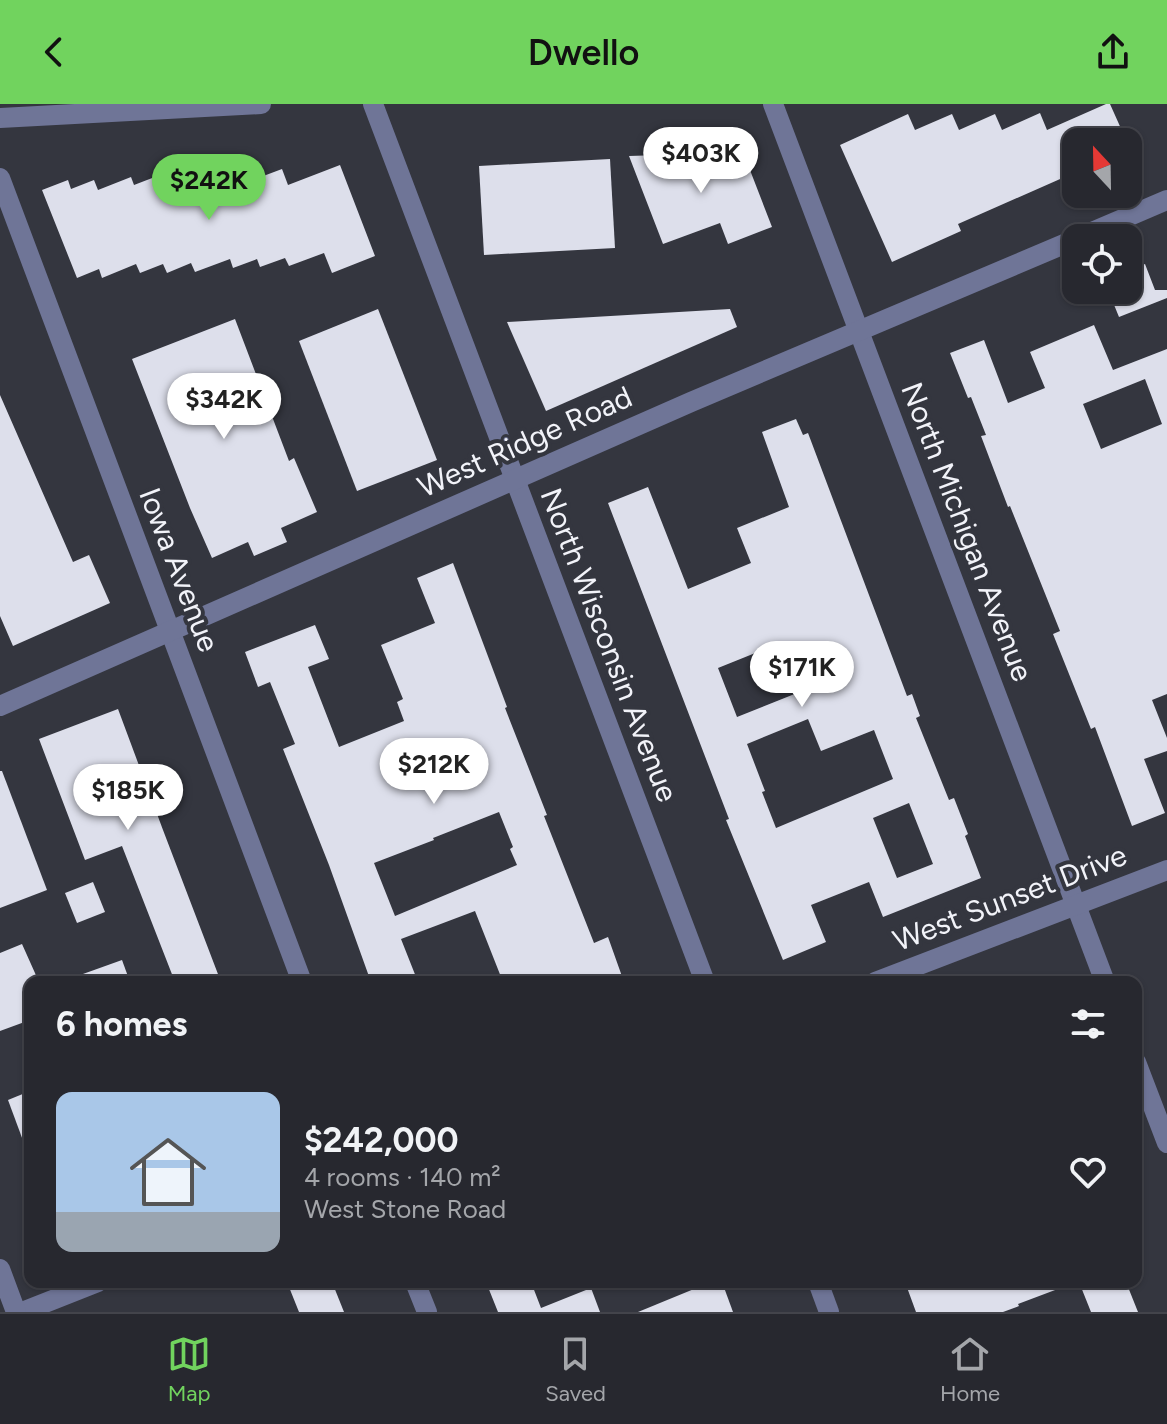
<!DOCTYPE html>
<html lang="en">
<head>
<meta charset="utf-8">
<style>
  :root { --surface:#27282f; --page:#33343b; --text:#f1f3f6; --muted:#a4a6aa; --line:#43444b; --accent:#71d35e }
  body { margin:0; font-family:Figtree,sans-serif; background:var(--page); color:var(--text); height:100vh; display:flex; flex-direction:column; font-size:30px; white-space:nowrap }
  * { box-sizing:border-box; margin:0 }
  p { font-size:26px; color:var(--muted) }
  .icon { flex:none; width:44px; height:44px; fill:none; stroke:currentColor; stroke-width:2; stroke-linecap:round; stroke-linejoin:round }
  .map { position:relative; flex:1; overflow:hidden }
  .drawer { position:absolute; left:24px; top:872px; width:1118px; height:312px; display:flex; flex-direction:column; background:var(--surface); border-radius:16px; box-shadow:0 2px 6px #0004,0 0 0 2px var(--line) }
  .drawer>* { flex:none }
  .needle { width:52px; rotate:338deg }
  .tools { position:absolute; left:1062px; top:24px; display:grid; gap:16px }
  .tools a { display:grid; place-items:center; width:80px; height:80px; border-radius:16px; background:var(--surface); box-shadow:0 2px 6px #0004,0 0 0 2px var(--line); font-size:40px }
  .price { position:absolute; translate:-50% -68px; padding:0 18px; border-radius:28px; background:#fff; color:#222; font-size:26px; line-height:52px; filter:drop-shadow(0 2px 4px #0008) }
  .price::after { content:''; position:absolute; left:50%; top:48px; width:24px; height:18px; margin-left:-12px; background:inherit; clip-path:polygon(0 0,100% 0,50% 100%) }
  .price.on { background:var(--accent); color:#111 }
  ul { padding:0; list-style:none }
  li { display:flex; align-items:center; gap:24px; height:200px; padding:0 32px }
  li+li { border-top:2px solid var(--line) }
  li span { display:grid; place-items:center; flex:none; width:224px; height:160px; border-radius:16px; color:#555 }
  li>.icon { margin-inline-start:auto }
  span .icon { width:96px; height:96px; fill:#fffc; stroke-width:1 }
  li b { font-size:34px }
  h2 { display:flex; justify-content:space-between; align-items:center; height:96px; padding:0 32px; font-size:34px }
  header { display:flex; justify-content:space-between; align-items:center; height:104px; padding:0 32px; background:var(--accent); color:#111; font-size:36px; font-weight:600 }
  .tab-bar { display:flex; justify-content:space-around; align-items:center; height:112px; border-top:2px solid var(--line); background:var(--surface); font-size:22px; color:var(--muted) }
  .tab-bar a { display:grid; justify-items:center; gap:4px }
  .tab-bar .on { color:var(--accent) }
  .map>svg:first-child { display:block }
</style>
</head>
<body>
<header><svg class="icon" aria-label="back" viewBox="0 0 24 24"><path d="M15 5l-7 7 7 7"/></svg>Dwello<svg class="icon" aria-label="share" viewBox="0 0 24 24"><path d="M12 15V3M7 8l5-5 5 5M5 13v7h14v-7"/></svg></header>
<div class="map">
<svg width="1167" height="1208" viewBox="0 0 1167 1208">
  <rect width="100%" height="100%" fill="#34363f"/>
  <g fill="#dddfeb" fill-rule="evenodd">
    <polygon points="1106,0 1110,0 1127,38 1076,38 1076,68 958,120 961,127 892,158 840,41 908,10 915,26 952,10 959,26 995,10 1002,26 1040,9 1047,26"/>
    <polygon points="711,42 718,58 743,48 772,123 728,140 720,119 663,140 629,52 691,50"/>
    <polygon points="610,55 615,144 484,151 479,62"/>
    <polygon points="340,61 375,152 332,169 324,149 289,162 285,154 260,163 257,155 233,164 230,155 195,168 191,159 167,169 163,160 140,169 136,160 102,174 99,165 77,174 42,86 68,76 71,85 94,76 98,86 131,73 134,81 160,71 164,80 188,70 192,80 225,67 228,76 254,66 258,74 282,65 288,81"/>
    <polygon points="1145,160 1155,186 1167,186 1167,194 1119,213 1108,186 1128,186 1128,167"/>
    <polygon points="378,205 437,356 357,387 299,237"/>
    <polygon points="730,205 737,223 546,307 507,218"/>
    <polygon points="235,215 289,357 294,354 317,408 281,424 287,438 254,452 248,438 212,454 190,404 132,255"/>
    <path d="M1094,221L1113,266L1167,245V590L1152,596L1167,634V647L1144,655L1165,709L1132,722L1095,623L1091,625L1053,530L1060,527L1010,402L1008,403L981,332L986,331L971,293L968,294L950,249L984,236L1008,299L1045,284L1030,248ZM1145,275L1162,320L1101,345L1083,300Z"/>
    <polygon points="0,291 73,458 89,451 110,499 13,542 0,512"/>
    <path d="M796,315L803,331L808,329L907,592L912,590L920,612L916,614L949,696L954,694L968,730L965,732L981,774L883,813L869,778L811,801L826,838L783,856L726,716L729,715L608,399L648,383L688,485L751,459L737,424L789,403L762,328ZM778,540L797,589L737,613L718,564ZM808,615L821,647L874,626L893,675L776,724L762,688L765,687L747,640ZM909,699L933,760L897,774L873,714Z"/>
    <path d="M453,459L507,603L505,604L547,711L544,712L594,839L608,833L624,878H503L475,807L401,835L418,878H371L329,761L283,645L295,640L270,578L258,583L245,548L315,521L329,555L308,563L339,643L404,617L397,598L403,595L381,541L435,519L417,474ZM499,708L513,743L510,745L517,761L395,812L374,759L434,736L433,734Z"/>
    <polygon points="118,605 163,726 221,878 175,878 122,742 85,756 39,635"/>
    <polygon points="0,667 2,667 47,786 0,804"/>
    <polygon points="93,778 105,808 77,819 65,789"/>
    <polygon points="22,840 39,878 30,878 30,916 0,927 0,849"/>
    <polygon points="122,856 130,878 70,878 69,875"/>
    <polygon points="30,987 30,1049 28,1050 8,996"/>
    <polygon points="287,1178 332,1178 344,1208 299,1208"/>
    <polygon points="486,1178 531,1178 541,1204 591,1184 600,1208 498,1208"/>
    <polygon points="711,1178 722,1178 733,1208 638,1208"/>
    <polygon points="905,1178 1071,1178 1071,1180 1018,1200 1019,1202 1003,1208 916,1208"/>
    <polygon points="1079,1178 1126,1178 1138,1208 1091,1208"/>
  </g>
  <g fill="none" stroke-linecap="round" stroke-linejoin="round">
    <g stroke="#6f7597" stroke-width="20">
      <polyline points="373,0 705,878"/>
      <polyline points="773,0 1105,878"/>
      <polyline points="0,14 261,0"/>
      <polyline points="0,74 302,878"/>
      <polyline points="1078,134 1167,96"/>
      <polyline points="0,602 691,298 1076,135"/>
      <polyline points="875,878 1167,766"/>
      <polyline points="1136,958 1167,1039"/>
      <polyline points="415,1178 427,1208"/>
      <polyline points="818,1178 829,1208"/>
      <polyline points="22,1208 98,1178"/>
    </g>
    <polyline stroke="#6f7597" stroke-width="20" points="0,1165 16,1208"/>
  </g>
  <g text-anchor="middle" stroke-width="8" stroke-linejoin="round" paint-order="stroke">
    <g font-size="30" fill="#f2f3f9" stroke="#34363f">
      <text transform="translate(525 338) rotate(-24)" y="10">West Ridge Road</text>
      <text transform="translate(967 428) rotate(69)" y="10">North Michigan Avenue</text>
      <text transform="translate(179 466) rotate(69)" y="10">Iowa Avenue</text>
      <text transform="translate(609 541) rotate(69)" y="10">North Wisconsin Avenue</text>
      <text transform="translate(1010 794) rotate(-21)" y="10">West Sunset Drive</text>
    </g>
  </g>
</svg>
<div class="tools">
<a><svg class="needle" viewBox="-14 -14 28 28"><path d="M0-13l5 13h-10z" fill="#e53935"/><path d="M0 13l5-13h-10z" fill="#a4a6aa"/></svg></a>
<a><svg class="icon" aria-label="locate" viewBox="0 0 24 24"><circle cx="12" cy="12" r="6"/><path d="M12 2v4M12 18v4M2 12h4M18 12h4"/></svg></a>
</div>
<b class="price" style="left:701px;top:91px">$403K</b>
<b class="price on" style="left:209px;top:118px">$242K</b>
<b class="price" style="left:224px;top:337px">$342K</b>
<b class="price" style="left:802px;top:605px">$171K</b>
<b class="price" style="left:434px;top:702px">$212K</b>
<b class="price" style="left:128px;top:728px">$185K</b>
<section class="drawer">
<h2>6 homes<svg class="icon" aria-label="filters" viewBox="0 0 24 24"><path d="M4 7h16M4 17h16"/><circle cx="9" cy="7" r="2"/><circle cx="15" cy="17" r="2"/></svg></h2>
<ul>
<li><span style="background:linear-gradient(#a9c7e8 75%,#9aa5b1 0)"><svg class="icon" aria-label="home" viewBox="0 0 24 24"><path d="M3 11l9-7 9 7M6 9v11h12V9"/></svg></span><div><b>$242,000</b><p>4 rooms · 140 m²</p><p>West Stone Road</p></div><svg class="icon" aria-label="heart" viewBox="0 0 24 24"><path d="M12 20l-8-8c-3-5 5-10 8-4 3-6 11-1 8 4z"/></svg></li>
</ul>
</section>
</div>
<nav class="tab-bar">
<a class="on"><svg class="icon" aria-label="map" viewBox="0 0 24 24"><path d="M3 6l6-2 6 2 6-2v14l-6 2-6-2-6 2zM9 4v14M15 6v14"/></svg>Map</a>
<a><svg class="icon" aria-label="saved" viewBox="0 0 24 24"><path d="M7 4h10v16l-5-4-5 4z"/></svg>Saved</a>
<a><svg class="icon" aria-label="home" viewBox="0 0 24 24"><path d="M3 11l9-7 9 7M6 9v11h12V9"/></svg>Home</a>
</nav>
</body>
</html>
